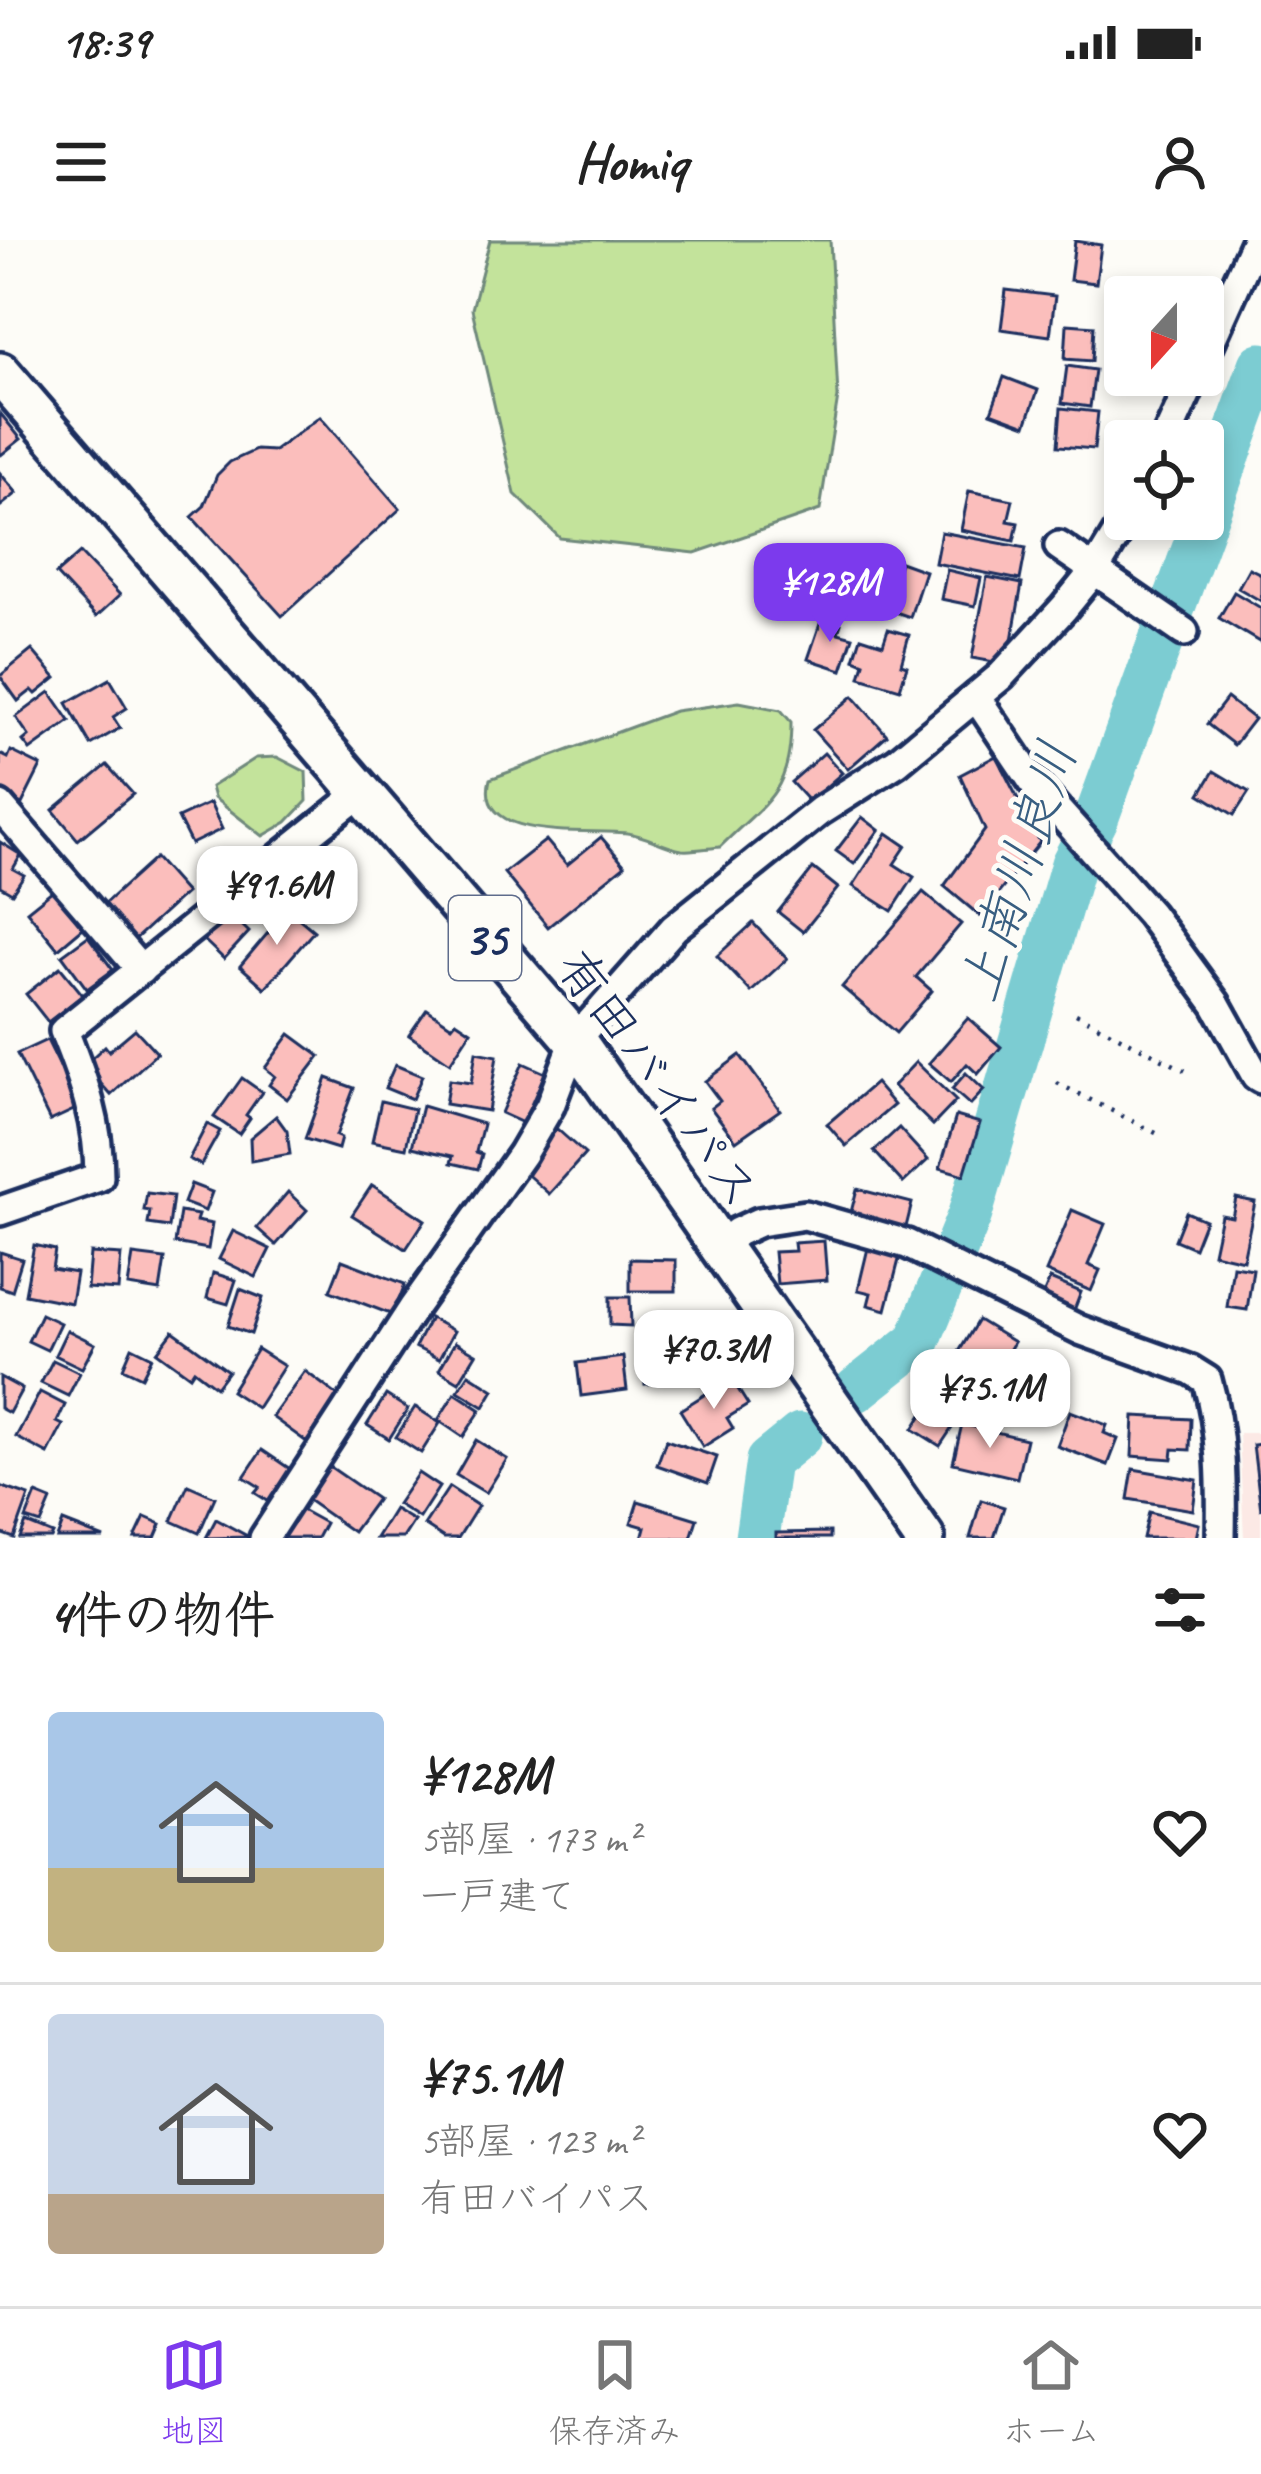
<!DOCTYPE html>
<html lang="ja">
<head>
<meta charset="utf-8">
<style>
  :root { --surface:#fff; --page:#f6f6f6; --text:#222; --muted:#767676; --line:#e0e0e0; --accent:#7c3aed }
  body { margin:0; font-family:Caveat,"Klee One",sans-serif; background:var(--page); color:var(--text); height:100vh; display:flex; flex-direction:column; font-size:45px; white-space:nowrap }
  * { box-sizing:border-box; margin:0 }
  p { font-size:39px; color:var(--muted) }
  .icon { flex:none; width:66px; height:66px; fill:none; stroke:currentColor; stroke-width:2; stroke-linecap:round; stroke-linejoin:round }
  .map { position:relative; height:1298px; overflow:hidden }
  .details { display:flex; flex-direction:column; background:var(--surface); flex:1 }
  .details>* { flex:none }
  .needle { width:78px; rotate:201deg }
  .fabs { position:absolute; left:1104px; top:36px; display:grid; gap:24px }
  .fabs a { display:grid; place-items:center; width:120px; height:120px; border-radius:12px; background:var(--surface); box-shadow:0 6px 18px #0003; font-size:60px }
  .price { position:absolute; translate:-50% -102px; padding:0 27px; border-radius:24px; background:#fff; color:#222; font-size:39px; line-height:78px; filter:drop-shadow(0 3px 6px #0008) }
  .price::after { content:''; position:absolute; left:50%; top:72px; width:36px; height:27px; margin-left:-18px; background:inherit; clip-path:polygon(0 0,100% 0,50% 100%) }
  .price.selected { background:var(--accent); color:#fff }
  ul { padding:0; list-style:none }
  li { display:flex; align-items:center; gap:36px; height:300px; padding:0 48px }
  li+li { border-top:3px solid var(--line) }
  li span { display:grid; place-items:center; flex:none; width:336px; height:240px; border-radius:12px; color:#555 }
  li>.icon { margin-inline-start:auto }
  span .icon { width:144px; height:144px; fill:#fffc; stroke-width:1 }
  li b { font-size:51px }
  h2 { display:flex; justify-content:space-between; align-items:center; height:144px; padding:0 48px; font-size:51px }
  .status { display:flex; justify-content:space-between; align-items:center; height:84px; padding:0 60px; background:var(--surface); direction:ltr }
  .status svg { height:33px; fill:currentColor }
  header { display:flex; justify-content:space-between; align-items:center; height:156px; padding:0 48px; background:var(--surface); font-size:54px; font-weight:700 }
  .tab-bar { display:flex; justify-content:space-around; align-items:center; height:168px; border-top:3px solid var(--line); background:var(--surface); font-size:33px; color:var(--muted) }
  .tab-bar a { display:grid; justify-items:center; gap:6px }
  .tab-bar .selected { color:var(--accent) }
  .map>svg:first-child { display:block }
</style>
</head>
<body>
<div class="status"><b>18:39</b><svg viewBox="0 0 49 12"><path d="M0 12V9h3v3zM5 12V6h3v6zM10 12V3h3v9zM15 12V0h3v12zM26 1h20v11H26zM47 4h2v5h-2z"/></svg></div>
<header><svg class="icon" aria-label="menu" viewBox="0 0 24 24"><path d="M4 6h16M4 12h16M4 18h16"/></svg>Homiq<svg class="icon" aria-label="person" viewBox="0 0 24 24"><circle cx="12" cy="8" r="4"/><path d="M4 21q1-7 8-7t8 7"/></svg></header>
<div class="map">
<svg width="1261" height="1298" viewBox="0 0 1261 1298">
  <rect width="100%" height="100%" fill="#fdfcf7"/>
  <filter id="ink" filterUnits="userSpaceOnUse"><feTurbulence type="fractalNoise" baseFrequency=".00833" numOctaves="2"/><feDisplacementMap in="SourceGraphic" scale="24" xChannelSelector="R" yChannelSelector="G"/><feConvolveMatrix kernelMatrix="1 2 1 2 8 2 1 2 1" color-interpolation-filters="sRGB"/></filter>
  <g filter="url(#ink)">
    <polygon fill="#fce9e5" points="1239,1193 1261,1193 1261,1298 1244,1298"/>
    <g fill="#c3e39b" stroke="#6f897c" stroke-width="3">
      <polygon points="490,0 830,0 838,157 820,270 695,313 560,298 515,254 472,69"/>
      <path d="M739,462L781,470L791,482C791,554 767,560 720,607C708,608 693,611 682,610C663,607 646,595 627,593C590,588 473,604 490,539L675,471Z"/>
      <polygon points="277,517 306,532 307,561 287,582 263,596 214,558 211,547 256,518"/>
    </g>
    <g fill="none" stroke-linecap="round" stroke-linejoin="round">
      <g stroke="#7bccd2" stroke-width="45">
        <polyline points="856,1150 918,1101 970,974 1073,624 1096,579 1261,125"/>
        <polyline points="757,1298 768,1221 800,1195"/>
      </g>
    </g>
    <g fill="#fbbebc" stroke="#1b2f5e" stroke-width="3">
      <polygon points="1075,1 1101,5 1096,43 1070,40"/>
      <polygon points="1006,50 1055,56 1050,96 1001,89"/>
      <polygon points="1067,84 1094,86 1092,121 1065,119"/>
      <polygon points="1067,126 1095,130 1090,167 1062,163"/>
      <polygon points="1004,137 1038,150 1026,185 991,172"/>
      <polygon points="1061,168 1098,172 1094,209 1058,206"/>
      <polygon points="0,173 21,199 1,215 0,214"/>
      <polygon points="320,177 400,269 282,376 192,277 204,266 217,235 230,222 256,210 274,211"/>
      <polygon points="0,233 17,253 1,266 0,264"/>
      <polygon points="969,251 1013,260 1008,281 1018,283 1014,301 961,290"/>
      <polygon points="941,292 1026,308 1020,340 935,323"/>
      <polygon points="80,313 120,355 96,377 56,334"/>
      <polygon points="900,322 925,331 910,377 858,359 869,326 896,335"/>
      <polygon points="1249,328 1261,334 1261,361 1238,348"/>
      <polygon points="947,330 981,338 975,366 941,359"/>
      <polygon points="987,337 1022,344 1012,400 994,422 972,418"/>
      <polygon points="1234,352 1261,368 1261,403 1219,378"/>
      <polygon points="822,378 841,384 838,393 853,397 842,430 808,419"/>
      <polygon points="888,389 909,395 901,424 907,426 900,449 860,437 864,423 854,419 861,397 883,404"/>
      <polygon points="32,410 56,438 36,454 32,450 18,461 0,436"/>
      <polygon points="110,439 127,468 113,477 120,488 91,505 67,463"/>
      <polygon points="50,452 70,481 30,510 23,501 29,496 16,477"/>
      <polygon points="853,456 887,495 848,529 813,490"/>
      <polygon points="1227,458 1254,479 1234,505 1207,484"/>
      <polygon points="11,511 41,526 22,564 0,553 0,514 8,518"/>
      <polygon points="824,513 842,533 809,562 791,542"/>
      <polygon points="996,516 1040,602 980,676 944,646 985,590 960,535"/>
      <polygon points="107,525 133,554 78,600 53,570"/>
      <polygon points="1214,531 1249,552 1234,575 1200,554"/>
      <polygon points="210,563 222,589 191,604 178,578"/>
      <polygon points="862,577 879,590 854,624 836,611"/>
      <polygon points="887,593 906,606 894,624 914,637 892,671 853,646"/>
      <polygon points="601,597 625,625 548,687 504,633 546,600 567,625"/>
      <polygon points="0,602 21,615 13,629 24,635 12,653 0,646"/>
      <polygon points="155,618 186,653 134,700 103,665"/>
      <polygon points="813,628 838,648 803,692 778,672"/>
      <polygon points="53,650 83,688 58,709 27,671"/>
      <polygon points="923,652 961,684 916,737 932,751 896,793 842,747"/>
      <polygon points="288,669 314,691 265,748 240,726"/>
      <polygon points="228,672 249,692 224,719 203,699"/>
      <polygon points="753,683 787,719 751,752 717,716"/>
      <polygon points="88,696 113,730 87,749 62,715"/>
      <polygon points="60,727 83,755 48,782 26,754"/>
      <polygon points="427,769 452,786 456,781 471,791 450,823 409,795"/>
      <polygon points="968,778 1001,807 978,834 967,824 951,842 929,823"/>
      <polygon points="135,789 157,813 111,855 84,825 105,806 109,811"/>
      <polygon points="290,794 320,816 287,859 269,845 275,836 265,828"/>
      <polygon points="47,800 80,867 50,881 17,814"/>
      <polygon points="476,812 497,816 488,871 445,864 449,840 471,843"/>
      <polygon points="740,815 780,870 736,901 711,868 720,861 705,841"/>
      <polygon points="916,822 956,861 933,885 893,846"/>
      <polygon points="523,823 545,833 523,883 501,873"/>
      <polygon points="395,825 422,836 412,859 385,848"/>
      <polygon points="966,833 984,850 970,865 952,849"/>
      <polygon points="242,838 262,852 246,875 250,878 239,894 214,877"/>
      <polygon points="327,838 354,848 336,896 341,898 338,909 305,899"/>
      <polygon points="875,843 894,865 846,906 827,884"/>
      <polygon points="381,861 414,869 406,908 372,901"/>
      <polygon points="422,866 483,884 476,912 482,914 478,929 451,923 453,916 412,907"/>
      <polygon points="276,876 287,891 290,914 251,921 250,898"/>
      <polygon points="956,876 980,883 964,935 940,928"/>
      <polygon points="207,884 220,891 201,925 189,919"/>
      <polygon points="899,888 928,920 903,943 874,911"/>
      <polygon points="557,889 585,914 549,954 521,929"/>
      <polygon points="191,944 212,952 205,971 184,963"/>
      <polygon points="372,945 425,980 406,1009 352,975"/>
      <polygon points="857,949 912,963 904,995 849,980"/>
      <polygon points="288,952 307,970 276,1005 257,988"/>
      <polygon points="147,953 173,956 169,987 148,984 150,971 144,970"/>
      <polygon points="1236,958 1255,962 1243,1020 1213,1013 1221,975 1232,977"/>
      <polygon points="1072,970 1105,984 1088,1025 1100,1030 1091,1051 1046,1032"/>
      <polygon points="180,972 198,975 196,981 212,984 208,1009 175,1003"/>
      <polygon points="1186,972 1205,980 1194,1008 1175,1000"/>
      <polygon points="233,991 270,1009 256,1037 219,1019"/>
      <polygon points="824,1001 827,1040 777,1044 774,1012 795,1011 794,1003"/>
      <polygon points="34,1005 55,1010 52,1029 76,1033 71,1063 25,1054"/>
      <polygon points="868,1008 900,1016 886,1070 868,1065 871,1053 858,1050"/>
      <polygon points="0,1012 22,1019 12,1051 0,1047"/>
      <polygon points="90,1013 121,1015 118,1050 87,1048"/>
      <polygon points="133,1015 165,1019 160,1051 128,1046"/>
      <polygon points="630,1019 676,1020 676,1051 630,1051"/>
      <polygon points="342,1020 405,1044 393,1075 330,1051"/>
      <polygon points="1233,1026 1253,1029 1247,1070 1227,1067"/>
      <polygon points="213,1033 236,1040 228,1064 207,1058"/>
      <polygon points="1050,1039 1081,1052 1073,1073 1041,1060"/>
      <polygon points="240,1049 263,1058 251,1094 228,1086"/>
      <polygon points="610,1057 630,1057 631,1086 610,1085"/>
      <polygon points="41,1074 60,1083 47,1110 28,1101"/>
      <polygon points="728,1076 742,1106 708,1108 704,1077"/>
      <polygon points="430,1078 454,1091 439,1119 415,1107"/>
      <polygon points="978,1080 1014,1102 984,1152 948,1130"/>
      <polygon points="67,1090 95,1104 82,1128 55,1115"/>
      <polygon points="173,1091 228,1131 216,1147 194,1130 190,1136 157,1112"/>
      <polygon points="694,1096 699,1138 645,1144 640,1103"/>
      <polygon points="455,1102 476,1114 459,1142 439,1130"/>
      <polygon points="132,1107 152,1117 142,1137 123,1128"/>
      <polygon points="257,1109 284,1126 257,1168 231,1151"/>
      <polygon points="623,1117 627,1150 581,1156 577,1123"/>
      <polygon points="53,1120 80,1133 68,1156 41,1143"/>
      <polygon points="305,1131 341,1158 308,1203 272,1177"/>
      <polygon points="469,1134 494,1150 484,1167 458,1151"/>
      <polygon points="0,1137 22,1149 9,1173 0,1168"/>
      <polygon points="946,1137 974,1155 940,1206 913,1189"/>
      <polygon points="731,1138 748,1165 727,1178 733,1188 703,1207 680,1170"/>
      <polygon points="40,1152 65,1165 57,1182 63,1185 48,1214 16,1197"/>
      <polygon points="455,1153 481,1170 463,1197 438,1180"/>
      <polygon points="386,1155 408,1169 389,1199 367,1185"/>
      <polygon points="415,1167 440,1183 421,1213 396,1197"/>
      <polygon points="1070,1171 1107,1185 1104,1193 1118,1199 1108,1225 1057,1206"/>
      <polygon points="1134,1176 1191,1179 1190,1210 1173,1209 1172,1219 1132,1216"/>
      <polygon points="962,1184 1026,1199 1017,1238 953,1223"/>
      <polygon points="476,1200 507,1219 486,1253 456,1235"/>
      <polygon points="666,1200 717,1217 708,1243 657,1225"/>
      <polygon points="1261,1204 1261,1270 1253,1205"/>
      <polygon points="262,1210 293,1231 271,1263 255,1253 260,1247 244,1237"/>
      <polygon points="329,1226 377,1259 353,1292 306,1259"/>
      <polygon points="1133,1229 1197,1240 1193,1270 1128,1259"/>
      <polygon points="418,1233 439,1247 419,1278 397,1264"/>
      <polygon points="188,1245 215,1257 199,1293 172,1281"/>
      <polygon points="0,1246 29,1256 14,1298 0,1293"/>
      <polygon points="449,1247 478,1266 458,1298 444,1298 424,1285"/>
      <polygon points="36,1254 51,1260 41,1284 26,1279"/>
      <polygon points="981,1260 1004,1267 994,1298 970,1298"/>
      <polygon points="638,1261 697,1279 691,1298 642,1298 645,1287 631,1283"/>
      <polygon points="296,1267 325,1283 317,1298 279,1298"/>
      <polygon points="394,1269 414,1281 403,1298 376,1298"/>
      <polygon points="1149,1272 1199,1284 1196,1298 1143,1298"/>
      <polygon points="145,1277 161,1284 155,1298 135,1298"/>
      <polygon points="216,1279 249,1297 206,1298"/>
      <polygon points="63,1282 104,1298 57,1298"/>
      <polygon points="26,1283 53,1294 51,1298 20,1298"/>
      <polygon points="830,1292 830,1298 776,1298 776,1293"/>
    </g>
    <g fill="none" stroke-linecap="round" stroke-linejoin="round">
      <g stroke="#1b2f5e" stroke-width="36">
        <g id="minor">
          <polyline points="1203,118 1256,0"/>
          <polyline points="1165,201 1195,135"/>
          <polyline points="1059,306 1184,392"/>
          <polyline points="976,457 1035,545 1150,674 1216,764 1256,836 1261,839"/>
          <polyline points="0,566 141,730"/>
          <path d="M0,971L99,937C99,883 84,841 64,791L359,554"/>
          <path d="M718,1009L737,992L759,982L805,975L907,1004L1080,1090L1191,1130L1207,1140C1222,1193 1222,1244 1221,1298"/>
          <polyline points="264,1298 413,1068 522,914 550,866 575,800 674,688 820,571 897,522 1001,436 1064,368 1095,330 1126,279"/>
        </g>
      </g>
      <g stroke="#1b2f5e" stroke-width="48">
        <polyline id="highway" points="0,133 575,800 924,1298"/>
      </g>
      <g stroke="#1b2f5e" stroke-width="4.5" stroke-dasharray="3 9" stroke-linecap="butt">
        <polyline points="1189,57 1202,53"/>
        <polyline points="1109,79 1125,74"/>
        <polyline points="1076,774 1186,831"/>
        <polyline points="1057,843 1160,895"/>
      </g>
      <use href="#minor" stroke="#fdfcf7" stroke-width="27"/>
      <use href="#highway" stroke="#fdfcf7" stroke-width="39"/>
    </g>
  </g>
  <g text-anchor="middle" stroke-width="10" stroke-linejoin="round" paint-order="stroke">
    <rect fill="#fdfcf7" stroke="#5f6c8c" stroke-width="3" x="449" y="656" width="72" height="84" rx="9"/>
    <g font-size="48" font-weight="bold" fill="#1b2f5e">
      <text x="485" y="715">35</text>
    </g>
    <g font-size="51" fill="#1b2f5e" stroke="#fdfcf7">
      <text transform="translate(659 838) rotate(54)" y="18">有田バイパス</text>
    </g>
    <g font-size="54" font-style="italic" fill="#385e81" stroke="#fdfcf7">
      <text transform="translate(1017 631) rotate(-72)" y="19">上南川良川</text>
    </g>
  </g>
</svg>
<div class="fabs">
<a><svg class="needle" viewBox="-14 -14 28 28"><path d="M0-13l5 13h-10z" fill="#e53935"/><path d="M0 13l5-13h-10z" fill="#767676"/></svg></a>
<a><svg class="icon" aria-label="locate" viewBox="0 0 24 24"><circle cx="12" cy="12" r="6"/><path d="M12 2v4M12 18v4M2 12h4M18 12h4"/></svg></a>
</div>
<b class="price selected" style="left:830px;top:405px">¥128M</b>
<b class="price" style="left:277px;top:708px">¥91.6M</b>
<b class="price" style="left:714px;top:1172px">¥70.3M</b>
<b class="price" style="left:990px;top:1211px">¥75.1M</b>
</div>
<section class="details">
<h2>4件の物件<svg class="icon" aria-label="filters" viewBox="0 0 24 24"><path d="M4 7h16M4 17h16"/><circle cx="9" cy="7" r="2"/><circle cx="15" cy="17" r="2"/></svg></h2>
<ul>
<li><span style="background:linear-gradient(#a9c7e8 65%,#c2b280 0)"><svg class="icon" aria-label="home" viewBox="0 0 24 24"><path d="M3 11l9-7 9 7M6 9v11h12V9"/></svg></span><div><b>¥128M</b><p>5部屋 · 173 m²</p><p>一戸建て</p></div><svg class="icon" aria-label="heart" viewBox="0 0 24 24"><path d="M12 20l-8-8c-3-5 5-10 8-4 3-6 11-1 8 4z"/></svg></li>
<li><span style="background:linear-gradient(#c9d6e8 75%,#b9a48a 0)"><svg class="icon" aria-label="home" viewBox="0 0 24 24"><path d="M3 11l9-7 9 7M6 9v11h12V9"/></svg></span><div><b>¥75.1M</b><p>5部屋 · 123 m²</p><p>有田バイパス</p></div><svg class="icon" aria-label="heart" viewBox="0 0 24 24"><path d="M12 20l-8-8c-3-5 5-10 8-4 3-6 11-1 8 4z"/></svg></li>
</ul>
</section>
<nav class="tab-bar">
<a class="selected"><svg class="icon" aria-label="map" viewBox="0 0 24 24"><path d="M3 6l6-2 6 2 6-2v14l-6 2-6-2-6 2zM9 4v14M15 6v14"/></svg>地図</a>
<a><svg class="icon" aria-label="saved" viewBox="0 0 24 24"><path d="M7 4h10v16l-5-4-5 4z"/></svg>保存済み</a>
<a><svg class="icon" aria-label="home" viewBox="0 0 24 24"><path d="M3 11l9-7 9 7M6 9v11h12V9"/></svg>ホーム</a>
</nav>
</body>
</html>
